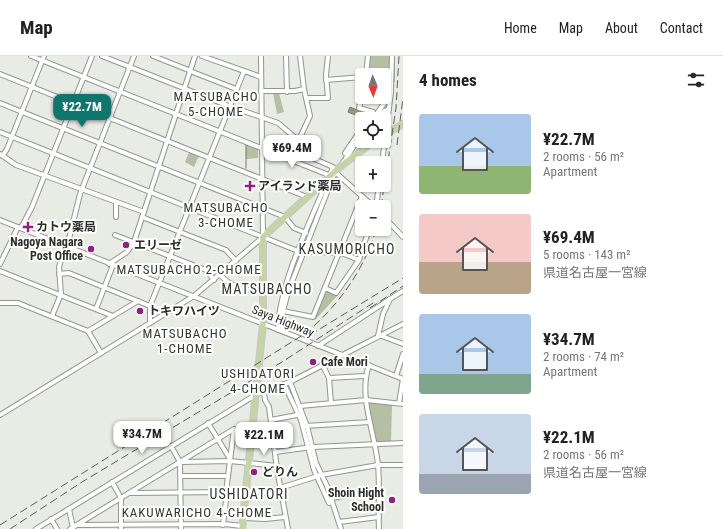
<!DOCTYPE html>
<html lang="en">
<head>
<meta charset="utf-8">
<style>
  :root { --surface:#fff; --page:#f6f6f6; --text:#222; --muted:#767676; --line:#e0e0e0; --accent:#0f766e }
  body { margin:0; font-family:"Roboto Condensed","Noto Sans JP",sans-serif; background:var(--page); color:var(--text); height:100vh; display:flex; flex-direction:column; font-size:15px; white-space:nowrap }
  * { box-sizing:border-box; margin:0 }
  p { font-size:13px; color:var(--muted) }
  .icon { flex:none; width:22px; height:22px; fill:none; stroke:currentColor; stroke-width:2; stroke-linecap:round; stroke-linejoin:round }
  .map { position:relative; flex:1; overflow:hidden }
  .side { display:flex; flex-direction:column; background:var(--surface); width:320px }
  .side>* { flex:none }
  .needle { width:26px; rotate:178deg }
  .controls { position:absolute; left:355px; top:12px; display:grid; gap:8px }
  .controls a { display:grid; place-items:center; width:36px; height:36px; border-radius:4px; background:var(--surface); box-shadow:0 1px 3px #0004; font-size:20px }
  .price { position:absolute; translate:-50% -34px; padding:0 9px; border-radius:8px; background:#fff; color:#222; font-size:13px; line-height:26px; filter:drop-shadow(0 1px 2px #0008) }
  .price::after { content:''; position:absolute; left:50%; top:24px; width:12px; height:9px; margin-left:-6px; background:inherit; clip-path:polygon(0 0,100% 0,50% 100%) }
  .price.on { background:var(--accent); color:#fff }
  ul { padding:0; list-style:none }
  li { display:flex; align-items:center; gap:12px; height:100px; padding:0 16px }
  li span { display:grid; place-items:center; flex:none; width:112px; height:80px; border-radius:4px; color:#555 }
  li>.icon { margin-inline-start:auto }
  span .icon { width:48px; height:48px; fill:#fffc; stroke-width:1 }
  li b { font-size:17px }
  h2 { display:flex; justify-content:space-between; align-items:center; height:48px; padding:0 16px; font-size:17px }
  header { display:flex; align-items:center; gap:24px; box-sizing:border-box; height:56px; padding:0 20px; background:var(--surface); border-bottom:1px solid var(--line) }
  header strong { font-size:19px }
  nav { display:flex; gap:22px; margin-inline-start:auto; font-size:14px }
  main { display:flex; flex:1; min-height:0 }
  .map>svg:first-child { display:block }
</style>
</head>
<body>
<header>
<strong>Map</strong>
<nav><a>Home</a><a>Map</a><a>About</a><a>Contact</a></nav>
</header>
<main>
<div class="map">
<svg width="403" height="473" viewBox="0 0 403 473">
  <rect width="100%" height="100%" fill="#e9ece4"/>
  <g fill="#b5bfa3">
    <polygon points="370,0 391,0 389,29 384,37 384,19 368,19"/>
    <polygon points="273,37 279,37 284,56 277,58"/>
    <polygon points="246,87 258,92 258,102 246,103"/>
    <polygon points="189,96 199,100 194,111 185,106"/>
    <polygon points="327,234 338,239 316,263 314,263 325,235"/>
    <polygon points="370,346 392,349 391,386 376,386 369,347"/>
  </g>
  <polygon fill="#929d7e" stroke="#737b65" points="350,51 362,56 360,61 348,56"/>
  <g fill="none" stroke-linecap="round" stroke-linejoin="round">
    <g stroke="#737b65" stroke-width="1">
      <polyline points="394,26 394,0"/>
      <polyline points="380,49 388,38"/>
      <polyline points="246,89 246,112"/>
    </g>
    <g stroke="#93958e" stroke-width="6">
      <g id="minor">
        <polyline points="31,0 331,120"/>
        <polyline points="102,0 229,50 278,67 298,84"/>
        <polyline points="153,0 191,15"/>
        <polyline points="202,0 261,21"/>
        <polyline points="286,0 287,36"/>
        <polyline points="190,15 236,33"/>
        <polyline points="0,18 307,141"/>
        <polyline points="366,19 368,0"/>
        <polyline points="326,24 362,21"/>
        <polyline points="261,35 295,35 304,33"/>
        <polyline points="362,39 359,52 373,56 368,63"/>
        <polyline points="384,39 391,30"/>
        <polyline points="377,41 383,41"/>
        <polyline points="307,42 328,42 326,19 328,0"/>
        <polyline points="0,47 285,161 294,172 306,177"/>
        <polyline points="377,58 389,53"/>
        <polyline points="373,63 390,39"/>
        <polyline points="0,76 298,195 339,197"/>
        <polyline points="294,94 333,111 330,119"/>
        <polyline points="0,98 16,109 144,156"/>
        <polyline points="3,99 7,93 44,0"/>
        <polyline points="347,99 345,97 362,72"/>
        <polyline points="290,103 310,60 304,33 300,0"/>
        <polyline points="382,107 391,36 392,0"/>
        <polyline points="342,108 362,78"/>
        <polyline points="116,146 116,161"/>
        <polyline points="376,151 379,129"/>
        <polyline points="142,161 226,194 236,205"/>
        <polyline points="384,161 403,181"/>
        <polyline points="0,164 403,323"/>
        <polyline points="21,172 32,151 92,0"/>
        <polyline points="115,179 206,214 214,224"/>
        <polyline points="67,191 80,138 134,0"/>
        <polyline points="339,196 359,204"/>
        <polyline points="0,208 18,171"/>
        <polyline points="109,208 127,196 134,186 195,0"/>
        <polyline points="0,215 113,260"/>
        <polyline points="59,218 69,217 150,250"/>
        <path d="M220,219C233,232 245,235 263,235"/>
        <polyline points="325,232 336,237 359,204 369,173"/>
        <polyline points="0,247 18,247 88,275 101,297"/>
        <polyline points="96,253 113,209"/>
        <polyline points="283,255 313,261 362,140"/>
        <polyline points="52,260 61,238 59,211 65,190"/>
        <polyline points="150,267 150,250 244,15"/>
        <path d="M278,274C279,228 310,166 328,123"/>
        <polyline points="88,275 138,245"/>
        <polyline points="282,275 283,255 288,236 335,116 374,151"/>
        <polyline points="379,279 403,288"/>
        <polyline points="378,280 383,258 390,243 403,235"/>
        <polyline points="318,290 390,243"/>
        <polyline points="322,308 329,322 331,347"/>
        <path d="M369,309C358,341 375,376 378,409C380,430 378,452 379,473"/>
        <polyline points="396,320 403,298"/>
        <polyline points="329,322 365,320"/>
        <polyline points="290,326 307,370 316,407 327,430 341,473"/>
        <polyline points="284,328 301,364 314,414 329,447 332,446"/>
        <polyline points="264,336 265,344 269,351 277,413 288,473"/>
        <polyline points="399,347 403,323"/>
        <polyline points="300,350 366,344 403,348"/>
        <polyline points="0,359 194,240 263,181 261,0"/>
        <polyline points="271,364 297,359"/>
        <polyline points="208,367 230,403"/>
        <polyline points="305,370 370,366"/>
        <polyline points="171,390 180,406 181,473"/>
        <polyline points="275,396 312,391 403,387"/>
        <polyline points="181,406 230,405 277,410"/>
        <polyline points="181,420 228,420"/>
        <polyline points="112,426 121,442 121,473"/>
        <polyline points="246,434 264,437 321,419 378,409 403,409"/>
        <polyline points="131,437 226,436 246,438"/>
        <polyline points="331,442 379,434"/>
        <polyline points="69,453 73,472"/>
        <polyline points="243,462 265,463 285,461"/>
        <polyline points="51,463 57,473"/>
        <polyline points="339,466 379,461"/>
        <polyline points="76,469 224,468 242,470"/>
        <polyline points="223,469 227,436"/>
        <polyline points="36,473 257,338 290,326 403,268"/>
        <polyline points="70,473 234,373 226,436"/>
      </g>
    </g>
    <g stroke="#c8c8c8" stroke-width="8">
      <g id="major">
        <polyline points="384,79 403,68"/>
        <polyline points="242,473 263,268 263,181 341,110 374,85"/>
      </g>
    </g>
    <use href="#minor" stroke="#fff" stroke-width="4"/>
    <use href="#major" stroke="#c5d4a5" stroke-width="5.5"/>
    <g stroke="#5d5f5a" stroke-width="1" stroke-dasharray="8 4" stroke-linecap="butt">
      <polyline points="397,89 403,42"/>
      <polyline points="381,151 396,52 399,0"/>
      <polyline points="370,252 403,230"/>
      <polyline points="310,279 403,222"/>
      <path d="M0,469L306,277C338,250 365,213 376,173"/>
      <polyline points="10,473 82,426 282,306 373,247"/>
    </g>
  </g>
  <g fill="#8f1f81" stroke="#fff" stroke-width="1.5">
    <path d="M248 124h4v4h4v4h-4v4h-4v-4h-4v-4h4z"/>
    <path d="M26 165h4v4h4v4h-4v4h-4v-4h-4v-4h4z"/>
    <circle cx="126" cy="189" r="4"/>
    <circle cx="91" cy="193" r="4"/>
    <circle cx="140" cy="255" r="4"/>
    <circle cx="313" cy="306" r="4"/>
    <circle cx="254" cy="416" r="4"/>
    <circle cx="392" cy="444" r="4"/>
  </g>
  <g text-anchor="middle" stroke-width="4" stroke-linejoin="round" paint-order="stroke">
    <g font-size="12" font-weight="bold" fill="#2c2d2a" stroke="#fff" text-anchor="start">
      <text x="258" y="134">アイランド薬局</text>
      <text x="36" y="175">カトウ薬局</text>
      <text x="83" y="190" text-anchor="end">Nagoya Nagara<tspan x="83" dy="14">Post Office</tspan></text>
      <text x="134" y="193">エリーゼ</text>
      <text x="148" y="259">トキワハイツ</text>
      <text x="321" y="310">Cafe Mori</text>
      <text x="262" y="420">どりん</text>
      <text x="384" y="441" text-anchor="end">Shoin Hight<tspan x="384" dy="14">School</tspan></text>
    </g>
    <g font-size="12" fill="#2c2d2a" stroke="#fff">
      <text transform="translate(283 265) rotate(22)" y="4">Saya Highway</text>
    </g>
    <g font-size="13" letter-spacing="1" fill="#343630" stroke="#fff">
      <text x="216" y="45">MATSUBACHO<tspan x="216" dy="15">5-CHOME</tspan></text>
      <text x="226" y="156">MATSUBACHO<tspan x="226" dy="15">3-CHOME</tspan></text>
      <text x="189" y="218">MATSUBACHO 2-CHOME</text>
      <text x="185" y="282">MATSUBACHO<tspan x="185" dy="15">1-CHOME</tspan></text>
      <text x="258" y="322">USHIDATORI<tspan x="258" dy="15">4-CHOME</tspan></text>
      <text x="197" y="461">KAKUWARICHO 4-CHOME</text>
    </g>
    <g font-size="14" letter-spacing="1" fill="#343630" stroke="#fff">
      <text x="347" y="198">KASUMORICHO</text>
      <text x="267" y="238">MATSUBACHO</text>
      <text x="249" y="443">USHIDATORI</text>
    </g>
  </g>
</svg>
<div class="controls">
<a><svg class="needle" viewBox="-14 -14 28 28"><path d="M0-13l5 13h-10z" fill="#e53935"/><path d="M0 13l5-13h-10z" fill="#767676"/></svg></a>
<a><svg class="icon" aria-label="locate" viewBox="0 0 24 24"><circle cx="12" cy="12" r="6"/><path d="M12 2v4M12 18v4M2 12h4M18 12h4"/></svg></a>
<a>+</a>
<a>−</a>
</div>
<b class="price on" style="left:82px;top:72px">¥22.7M</b>
<b class="price" style="left:292px;top:113px">¥69.4M</b>
<b class="price" style="left:142px;top:399px">¥34.7M</b>
<b class="price" style="left:264px;top:400px">¥22.1M</b>
</div>
<section class="side">
<h2>4 homes<svg class="icon" aria-label="filters" viewBox="0 0 24 24"><path d="M4 7h16M4 17h16"/><circle cx="9" cy="7" r="2"/><circle cx="15" cy="17" r="2"/></svg></h2>
<ul>
<li><span style="background:linear-gradient(#a9c7e8 65%,#8fb573 0)"><svg class="icon" aria-label="home" viewBox="0 0 24 24"><path d="M3 11l9-7 9 7M6 9v11h12V9"/></svg></span><div><b>¥22.7M</b><p>2 rooms · 56 m²</p><p>Apartment</p></div></li>
<li><span style="background:linear-gradient(#f6c9c9 60%,#b9a48a 0)"><svg class="icon" aria-label="home" viewBox="0 0 24 24"><path d="M3 11l9-7 9 7M6 9v11h12V9"/></svg></span><div><b>¥69.4M</b><p>5 rooms · 143 m²</p><p>県道名古屋一宮線</p></div></li>
<li><span style="background:linear-gradient(#a9c7e8 75%,#7fa58c 0)"><svg class="icon" aria-label="home" viewBox="0 0 24 24"><path d="M3 11l9-7 9 7M6 9v11h12V9"/></svg></span><div><b>¥34.7M</b><p>2 rooms · 74 m²</p><p>Apartment</p></div></li>
<li><span style="background:linear-gradient(#c9d6e8 75%,#9aa5b1 0)"><svg class="icon" aria-label="home" viewBox="0 0 24 24"><path d="M3 11l9-7 9 7M6 9v11h12V9"/></svg></span><div><b>¥22.1M</b><p>2 rooms · 56 m²</p><p>県道名古屋一宮線</p></div></li>
</ul>
</section>
</main>
</body>
</html>
